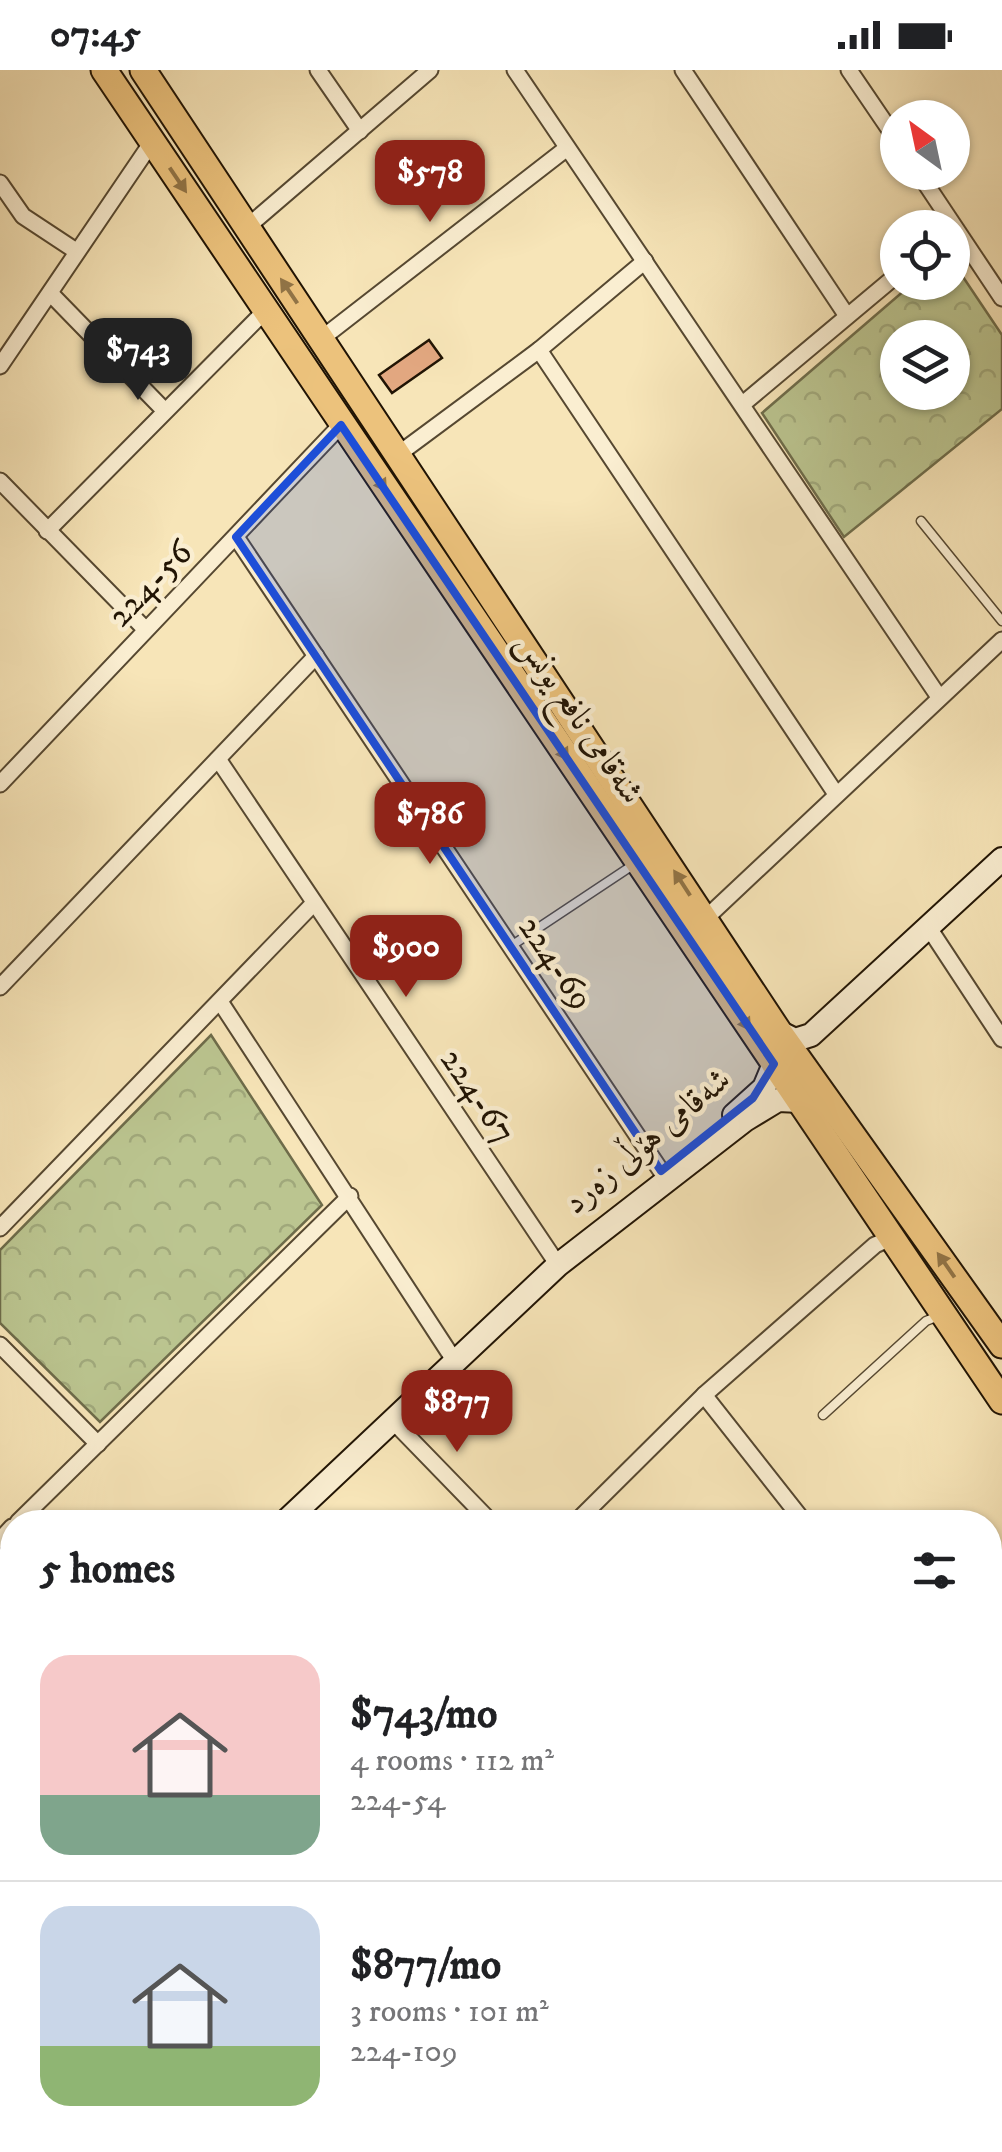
<!DOCTYPE html>
<html lang="en">
<head>
<meta charset="utf-8">
<style>
  :root { --surface:#fff; --page:#f6f6f6; --text:#202124; --muted:#757577; --line:#e0e0e0; --accent:#8f2418 }
  body { margin:0; font-family:"IM FELL DW Pica",Amiri,serif; background:var(--page); color:var(--text); height:100vh; display:flex; flex-direction:column; font-size:38px; white-space:nowrap }
  * { box-sizing:border-box; margin:0 }
  p { font-size:32px; color:var(--muted) }
  .icon { flex:none; width:55px; height:55px; fill:none; stroke:currentColor; stroke-width:2; stroke-linecap:round; stroke-linejoin:round }
  .map { position:relative; flex:1; overflow:hidden }
  .side { position:absolute; left:0px; top:1440px; width:1002px; height:642px; display:flex; flex-direction:column; background:var(--surface); border-radius:40px 40px 0 0; box-shadow:0 2px 8px #0004 }
  .side>* { flex:none }
  .needle { width:65px; rotate:327deg }
  .tools { position:absolute; left:880px; top:30px; display:grid; gap:20px }
  .tools a { display:grid; place-items:center; width:90px; height:90px; border-radius:50%; background:var(--surface); box-shadow:0 2px 8px #0004; font-size:50px }
  .price { position:absolute; translate:-50% -85px; padding:0 22px; border-radius:20px; background:var(--accent); color:#fff; font-size:32px; line-height:65px; filter:drop-shadow(0 2px 5px #0008) }
  .price::after { content:''; position:absolute; left:50%; top:60px; width:30px; height:22px; margin-left:-15px; background:inherit; clip-path:polygon(0 0,100% 0,50% 100%) }
  .price.on { background:#222; color:#fff }
  ul { padding:0; list-style:none }
  li { display:flex; align-items:center; gap:30px; height:250px; padding:0 40px }
  li+li { border-top:2px solid var(--line) }
  li span { display:grid; place-items:center; flex:none; width:280px; height:200px; border-radius:30px; color:#555 }
  li>.icon { margin-inline-start:auto }
  span .icon { width:120px; height:120px; fill:#fffc; stroke-width:1 }
  li b { font-size:42px }
  h2 { display:flex; justify-content:space-between; align-items:center; height:120px; padding:0 40px; font-size:42px }
  .status { display:flex; justify-content:space-between; align-items:center; height:70px; padding:0 50px; background:var(--surface); direction:ltr }
  .status svg { height:28px; fill:currentColor }
  .map>svg:first-child { display:block }
</style>
</head>
<body>
<div class="status"><b>07:45</b><svg viewBox="0 0 49 12"><path d="M0 12V9h3v3zM5 12V6h3v6zM10 12V3h3v9zM15 12V0h3v12zM26 1h20v11H26zM47 4h2v5h-2z"/></svg></div>
<div class="map">
<svg width="1002" height="2082" viewBox="0 0 1002 2082">
  <defs>
    <pattern id="forest-crowns" width="20" height="18" patternUnits="userSpaceOnUse" patternTransform="scale(2.5)"><rect width="20" height="18" fill="#bbc590"/><path d="M2 6a3 3 0 1 1 6 0M12 15a3 3 0 1 1 6 0" fill="none" stroke="#a0a87b"/></pattern>
  </defs>
  <rect width="100%" height="100%" fill="#f7e5b8"/>
  <filter id="stains"><feTurbulence type="fractalNoise" baseFrequency=".002" numOctaves="4"/><feColorMatrix values="0 0 0 0 .2 0 0 0 0 .09 0 0 0 0 .02 0 0 0 .5 -.17"/></filter>
  <radialGradient id="worn" r=".72"><stop offset=".6" stop-color="#630" stop-opacity="0"/><stop offset="1" stop-color="#630" stop-opacity=".3"/></radialGradient>
  <g fill="url(#forest-crowns)" stroke="#6e6c4a" stroke-width="2.5" fill-rule="evenodd">
    <path d="M953,192L1002,265V339L844,467L762,343L913,213L952,212ZM898,268H952V322H898Z"/>
    <polygon points="211,965 322,1135 100,1352 0,1253 0,1180"/>
  </g>
  <polygon fill="#e3a881" stroke="#211404" stroke-width="2.5" points="429,270 442,288 392,323 379,305"/>
  <g fill="none" stroke-linecap="round" stroke-linejoin="round">
    <g stroke="#564831" stroke-width="11">
      <g id="lane">
        <polyline points="921,451 1002,551"/>
        <polyline points="511,876 636,793"/>
        <polyline points="823,1345 926,1251 941,1245"/>
        <polyline points="57,2070 70,2082"/>
      </g>
    </g>
    <g stroke="#564831" stroke-width="19">
      <g id="street">
        <polyline points="318,0 360,61"/>
        <polyline points="515,0 939,627"/>
        <polyline points="683,0 847,246"/>
        <polyline points="849,0 898,72"/>
        <polyline points="918,102 1002,228"/>
        <polyline points="0,113 23,146 76,181"/>
        <polyline points="246,158 430,0"/>
        <polyline points="50,223 163,339"/>
        <polyline points="321,269 567,78"/>
        <polyline points="539,280 836,724"/>
        <polyline points="0,296 152,72"/>
        <polyline points="744,333 898,204"/>
        <polyline points="400,383 539,280 645,191"/>
        <polyline points="0,411 145,559"/>
        <polyline points="47,461 265,241"/>
        <polyline points="236,467 661,1101"/>
        <polyline points="218,689 558,1195"/>
        <polyline points="0,714 341,355"/>
        <polyline points="705,849 1002,570"/>
        <polyline points="929,858 1002,969"/>
        <polyline points="0,917 316,586"/>
        <polyline points="221,933 454,1290"/>
        <polyline points="0,1158 314,833"/>
        <polyline points="0,1275 98,1374"/>
        <polyline points="704,1325 804,1452"/>
        <polyline points="391,1349 491,1452"/>
        <polyline points="18,1452 350,1126"/>
        <polyline points="576,1452 704,1325 875,1175 893,1167"/>
        <polyline points="0,1470 12,1457"/>
        <polyline points="0,1513 12,1525"/>
        <polyline points="990,1694 1002,1710"/>
        <polyline points="0,1770 12,1783"/>
        <polyline points="990,1937 1002,1926"/>
        <polyline points="990,1967 1002,1980"/>
        <polyline points="0,2039 12,2027"/>
        <polyline points="163,2070 174,2082"/>
        <polyline points="244,2082 256,2070"/>
        <polyline points="501,2082 513,2070"/>
        <polyline points="783,2082 796,2070"/>
      </g>
    </g>
    <g stroke="#211404" stroke-width="26">
      <g id="secondary">
        <polyline points="779,962 795,970 811,965 1002,789"/>
        <polyline points="734,1045 764,1018 774,994"/>
        <polyline points="285,1452 558,1195 745,1050 778,1030 800,1031"/>
        <polyline points="0,1728 12,1716"/>
      </g>
    </g>
    <g stroke="#211404" stroke-width="29">
      <g id="primary">
        <polyline points="104,0 1002,1331"/>
        <polyline points="143,0 779,962 1002,1275"/>
      </g>
    </g>
    <use href="#lane" stroke="#faeed1" stroke-width="8"/>
    <use href="#street" stroke="#faeed1" stroke-width="15"/>
    <use href="#secondary" stroke="#faeed1" stroke-width="22"/>
    <use href="#primary" stroke="#ecc27c" stroke-width="25"/>
  </g>
  <defs><path id="oneway-solid" d="M-6-.8H1V-3.2L6.5 0L1 3.2V.8H-6Z" transform="scale(2.5)"/></defs>
  <g fill="#917446">
    <use href="#oneway-solid" transform="translate(178 110) rotate(56)"/>
    <use href="#oneway-solid" transform="translate(289 221) rotate(-124)"/>
    <use href="#oneway-solid" transform="translate(378 409) rotate(56)"/>
    <use href="#oneway-solid" transform="translate(560 678) rotate(56)"/>
    <use href="#oneway-solid" transform="translate(682 813) rotate(-123)"/>
    <use href="#oneway-solid" transform="translate(742 948) rotate(56)"/>
    <use href="#oneway-solid" transform="translate(946 1195) rotate(-125)"/>
  </g>
  <path fill="#1d4ed8" fill-opacity="0.2" stroke="#1d4ed8" stroke-width="8" stroke-linejoin="round" d="M341,355L774,994L753,1028L661,1101L236,467Z"/>
  <g text-anchor="middle" stroke-width="9" stroke-linejoin="round" paint-order="stroke">
    <g font-size="35" fill="#211404" stroke="#faeed1">
      <text transform="translate(149 513) rotate(-46)" y="12">224-56</text>
      <text transform="translate(581 647) rotate(56)" y="12">شەقامی نافع یونس</text>
      <text transform="translate(557 892) rotate(56)" y="12">224-69</text>
      <text transform="translate(479 1025) rotate(56)" y="12">224-67</text>
      <text transform="translate(646 1070) rotate(-40)" y="12">شەقامی هۆڵی زەرد</text>
    </g>
  </g>
  <rect width="100%" height="100%" filter="url(#stains)"/>
  <rect width="100%" height="100%" fill="url(#worn)"/>
</svg>
<div class="tools">
<a><svg class="needle" viewBox="-14 -14 28 28"><path d="M0-13l5 13h-10z" fill="#e53935"/><path d="M0 13l5-13h-10z" fill="#757577"/></svg></a>
<a><svg class="icon" aria-label="locate" viewBox="0 0 24 24"><circle cx="12" cy="12" r="6"/><path d="M12 2v4M12 18v4M2 12h4M18 12h4"/></svg></a>
<a><svg class="icon" aria-label="layers" viewBox="0 0 24 24"><path d="M12 4l9 5-9 5-9-5zM3 14l9 5 9-5"/></svg></a>
</div>
<b class="price" style="left:430px;top:155px">$578</b>
<b class="price on" style="left:138px;top:333px">$743</b>
<b class="price" style="left:430px;top:797px">$786</b>
<b class="price" style="left:406px;top:930px">$900</b>
<b class="price" style="left:457px;top:1385px">$877</b>
<section class="side">
<h2>5 homes<svg class="icon" aria-label="filters" viewBox="0 0 24 24"><path d="M4 7h16M4 17h16"/><circle cx="9" cy="7" r="2"/><circle cx="15" cy="17" r="2"/></svg></h2>
<ul>
<li><span style="background:linear-gradient(#f6c9c9 70%,#7fa58c 0)"><svg class="icon" aria-label="home" viewBox="0 0 24 24"><path d="M3 11l9-7 9 7M6 9v11h12V9"/></svg></span><div><b>$743/mo</b><p>4 rooms · 112 m²</p><p>224-54</p></div></li>
<li><span style="background:linear-gradient(#c9d6e8 70%,#8fb573 0)"><svg class="icon" aria-label="home" viewBox="0 0 24 24"><path d="M3 11l9-7 9 7M6 9v11h12V9"/></svg></span><div><b>$877/mo</b><p>3 rooms · 101 m²</p><p>224-109</p></div></li>
</ul>
</section>
</div>
</body>
</html>
